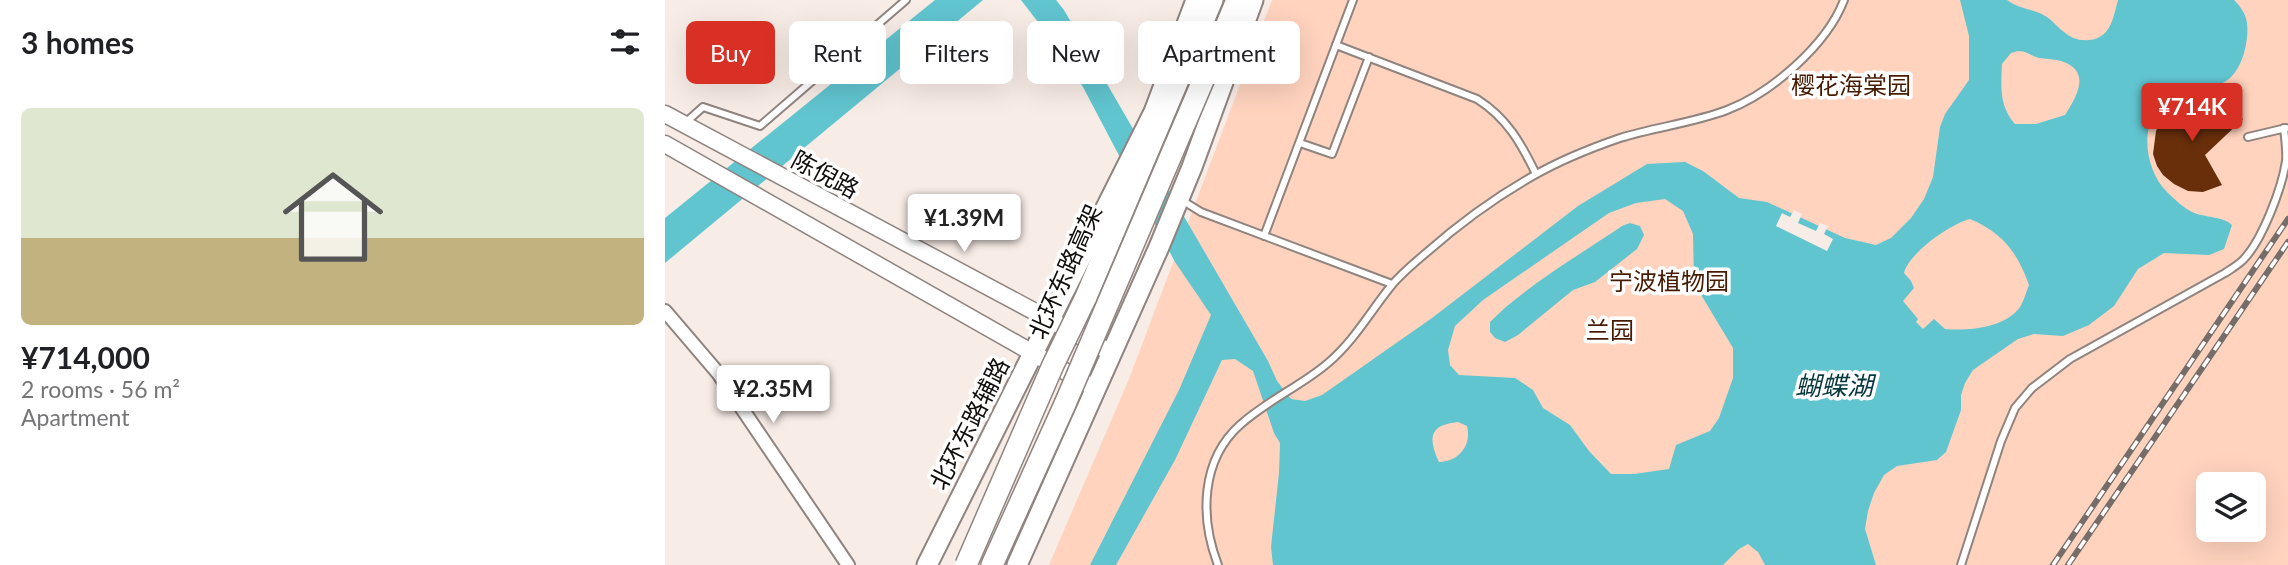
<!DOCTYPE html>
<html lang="en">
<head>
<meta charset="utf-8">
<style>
  :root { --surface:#fff; --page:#f6f6f6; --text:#202124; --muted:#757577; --accent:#d93025 }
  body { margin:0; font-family:Lato,"Noto Sans SC",sans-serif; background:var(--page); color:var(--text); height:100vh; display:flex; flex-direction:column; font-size:26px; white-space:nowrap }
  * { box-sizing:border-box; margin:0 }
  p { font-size:23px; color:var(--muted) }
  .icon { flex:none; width:38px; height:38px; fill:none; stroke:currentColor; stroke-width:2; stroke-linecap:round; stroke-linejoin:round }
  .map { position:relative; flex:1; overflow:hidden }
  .drawer { display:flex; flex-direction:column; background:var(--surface); width:665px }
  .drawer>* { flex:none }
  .banner { position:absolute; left:21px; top:21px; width:665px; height:63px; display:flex; gap:14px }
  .controls { position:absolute; left:1531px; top:472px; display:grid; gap:14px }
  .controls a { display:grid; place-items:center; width:70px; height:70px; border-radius:10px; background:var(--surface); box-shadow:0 7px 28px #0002; font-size:35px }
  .price { position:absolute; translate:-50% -60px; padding:0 16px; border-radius:7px; background:#fff; color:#222; font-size:23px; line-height:46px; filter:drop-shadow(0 2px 4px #0008) }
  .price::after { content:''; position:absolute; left:50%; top:42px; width:21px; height:16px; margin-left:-10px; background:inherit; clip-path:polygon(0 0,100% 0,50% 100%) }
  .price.current { background:var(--accent); color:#fff }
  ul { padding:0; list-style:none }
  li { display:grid; align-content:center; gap:14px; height:371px; padding:0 21px }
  li span { display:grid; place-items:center; height:217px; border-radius:10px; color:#555 }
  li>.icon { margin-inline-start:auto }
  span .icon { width:126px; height:126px; fill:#fffc; stroke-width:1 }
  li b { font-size:30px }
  h2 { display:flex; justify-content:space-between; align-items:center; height:84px; padding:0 21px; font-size:30px }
  .pill { padding:0 24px; border-radius:10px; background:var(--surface); box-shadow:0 7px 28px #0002; font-size:24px; line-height:63px }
  .pill.current { background:var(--accent); color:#fff }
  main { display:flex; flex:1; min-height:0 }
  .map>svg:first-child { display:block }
</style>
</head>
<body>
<main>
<section class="drawer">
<h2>3 homes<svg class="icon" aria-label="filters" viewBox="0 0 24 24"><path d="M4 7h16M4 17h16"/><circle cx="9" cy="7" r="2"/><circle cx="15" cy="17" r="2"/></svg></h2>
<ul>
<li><span style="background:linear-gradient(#dfe7d0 60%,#c2b280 0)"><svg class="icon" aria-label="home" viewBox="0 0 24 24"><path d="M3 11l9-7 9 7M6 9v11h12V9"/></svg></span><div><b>¥714,000</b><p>2 rooms · 56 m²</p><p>Apartment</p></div></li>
</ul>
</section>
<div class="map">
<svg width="1623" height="565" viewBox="0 0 1623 565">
  <rect width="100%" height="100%" fill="#f8ece6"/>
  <path fill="#ffd3be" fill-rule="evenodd" d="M607,0H1623V565H384L464,379ZM1544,485H1589V530H1544Z"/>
  <g fill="#61c5d0" fill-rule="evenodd">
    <polygon points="270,0 318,0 0,263 0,218"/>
    <path d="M356,0H391L399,10L603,361L612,381L626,399L640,401L657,395L767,318L913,206L982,164L1020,162L1038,171L1074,198L1102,202L1180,238L1211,245L1226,238L1246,218L1259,199L1268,177L1275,127L1280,114L1304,80V36L1295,0H1342C1353,9 1370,9 1382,17C1388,21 1393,28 1399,32C1406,38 1414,41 1424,40C1446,38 1448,18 1453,0H1569C1575,6 1581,14 1582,23C1584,40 1578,67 1565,78C1550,91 1531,84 1514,91C1473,107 1475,165 1502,192C1509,199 1519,208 1527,212C1540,218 1558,216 1567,225L1559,249L1544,255L1499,253L1473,269L1449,306L1424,325L1398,336L1369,334L1353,339L1308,370L1300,383L1296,395V410L1281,452L1272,460L1232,466L1219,475L1209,493L1203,511L1200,529L1211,565H1100L1093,552L1083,544L1074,549L1058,565H608L606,547L614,473L615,443L609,433L588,371L570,359L557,360L510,460L451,565H425L514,390L546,315L510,262L418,87L386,39ZM1353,51C1362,51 1366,56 1374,58C1381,59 1389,59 1396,61C1427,71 1412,96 1400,115L1371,124H1350C1334,106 1336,87 1337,64L1346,53ZM1000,199L1018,211L1028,234L1029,283L1068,348V378L1054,418L1045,431L1011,445L1004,469L969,474H946L924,451L905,425L878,408L868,390L850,378L794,375L785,365L783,350L790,326L818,300L944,213L971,203ZM1305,219C1338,233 1352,252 1364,285C1361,292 1359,301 1355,307C1340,328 1304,331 1280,329L1269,319L1258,329L1251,322L1253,319L1238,301L1249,288L1246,281L1239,273C1244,253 1285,224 1305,219ZM793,422L802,426C807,445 794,462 774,462C763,438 764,425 793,422Z"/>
    <path d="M965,223L975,226L979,235L972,249L930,282L908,290L853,335L840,342L830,338L825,332V322C859,287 916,254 957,226Z"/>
  </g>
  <polygon fill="#f8ece6" points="1129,210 1137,214 1133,223 1151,231 1155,223 1163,226 1159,234 1168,239 1162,251 1111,226 1117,213 1125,217"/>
  <polygon fill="#692f0b" points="1539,99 1551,101 1569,111 1578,119 1540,155 1557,185 1538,192 1523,191 1509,184 1498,175 1492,166 1488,154 1491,131 1500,113 1508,106 1530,100"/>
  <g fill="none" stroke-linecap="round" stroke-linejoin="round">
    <g stroke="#8f847f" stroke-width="10">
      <g id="service">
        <polyline points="671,45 688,0"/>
        <polyline points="19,124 38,107 95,126 241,0"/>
        <polyline points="1583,137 1621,128"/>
        <polyline points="635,143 667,154 704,57"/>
        <polyline points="515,199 536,212 727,284"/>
        <path d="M599,236L671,45L812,99C842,118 856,143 871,174"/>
        <path d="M553,565C535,518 535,460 576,424C603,400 636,386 663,363C689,341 705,312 726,286C736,274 749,263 761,253C794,224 829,198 868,176C894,161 926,148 955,138C990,127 1028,123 1062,110C1106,93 1162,45 1179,0"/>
        <path d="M1296,565L1336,441L1350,408L1367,388L1405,359L1560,273C1566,269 1573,265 1578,260C1597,241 1617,188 1621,161C1622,150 1620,139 1619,128"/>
      </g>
    </g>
    <g stroke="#8f847f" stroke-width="16">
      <polyline id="minor" points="0,311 53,373 183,565"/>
    </g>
    <g stroke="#8f847f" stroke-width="19">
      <g id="tertiary">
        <polyline points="0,114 447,353"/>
        <polyline points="0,144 431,389"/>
      </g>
    </g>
    <g stroke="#8f847f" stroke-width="23">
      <g id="primary">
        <polyline points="262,565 489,112 531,0"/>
        <polyline points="352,565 494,247 527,167 588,0"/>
      </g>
    </g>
    <g stroke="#8f847f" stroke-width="24">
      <g id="trunk">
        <polyline points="560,29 572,0"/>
        <polyline points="421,297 547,0"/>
        <polyline points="327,565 400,404"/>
      </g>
    </g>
    <use href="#service" stroke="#fff" stroke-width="6"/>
    <use href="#minor" stroke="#fff" stroke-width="12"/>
    <use href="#tertiary" stroke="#fff" stroke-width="16"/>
    <use href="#primary" stroke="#fff" stroke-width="19"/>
    <use href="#trunk" stroke="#fff" stroke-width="21"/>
    <g stroke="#756d6a" stroke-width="6">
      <g id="rail">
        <polyline points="1388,565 1623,219"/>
        <polyline points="1403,565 1623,242"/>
      </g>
    </g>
    <use href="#rail" stroke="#fff" stroke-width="3.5" stroke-dasharray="10" stroke-linecap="butt"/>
    <g stroke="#8f847f" stroke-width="24" stroke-linecap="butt">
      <g id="trunk-bridge">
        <polyline points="400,404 560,29"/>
        <polyline points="301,565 388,365 421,297"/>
      </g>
    </g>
    <use href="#trunk-bridge" stroke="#fff" stroke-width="21"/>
  </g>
  <g text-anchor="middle" stroke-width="7" stroke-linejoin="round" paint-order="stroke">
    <g font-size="24" fill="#461b02" stroke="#fff">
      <text x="1186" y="94">樱花海棠园</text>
      <text x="1004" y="290">宁波植物园</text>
      <text x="945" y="339">兰园</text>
    </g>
    <g font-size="24" fill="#110d0b" stroke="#fff">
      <text transform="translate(160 175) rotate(28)" y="8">陈倪路</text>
      <text transform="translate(401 272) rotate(-66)" y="8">北环东路高架</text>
      <text transform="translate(305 424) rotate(-63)" y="8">北环东路辅路</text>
    </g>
    <g font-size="26" font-style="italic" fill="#08393e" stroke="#fff">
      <text x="1169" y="395">蝴蝶湖</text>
    </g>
  </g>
</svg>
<div class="controls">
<a><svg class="icon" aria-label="layers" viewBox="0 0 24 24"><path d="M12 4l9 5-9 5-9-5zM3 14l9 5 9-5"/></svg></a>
</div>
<b class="price current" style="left:1527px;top:143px">¥714K</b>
<b class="price" style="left:299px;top:254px">¥1.39M</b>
<b class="price" style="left:108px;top:425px">¥2.35M</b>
<div class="banner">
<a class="pill current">Buy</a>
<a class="pill">Rent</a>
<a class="pill">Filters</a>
<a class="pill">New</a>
<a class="pill">Apartment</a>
</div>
</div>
</main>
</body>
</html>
